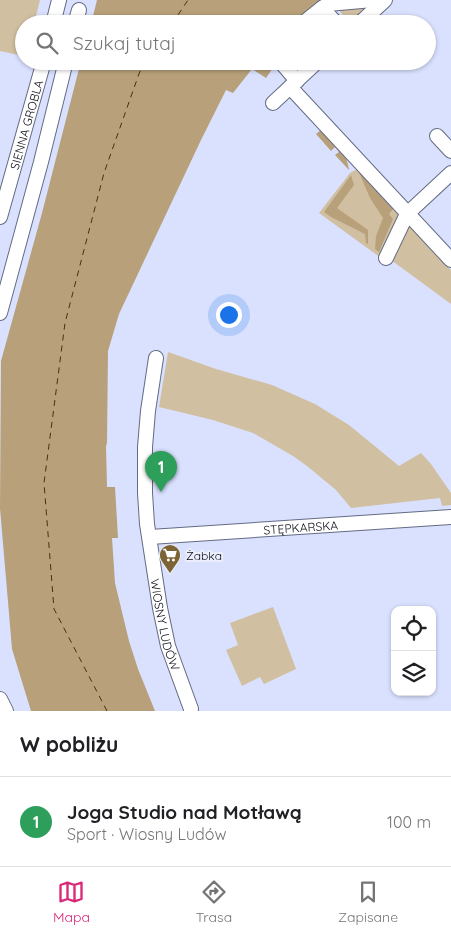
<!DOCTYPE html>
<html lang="pl">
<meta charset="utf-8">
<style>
body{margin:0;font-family:Quicksand,sans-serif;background:#f6f6f6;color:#202124}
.controls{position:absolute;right:15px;bottom:15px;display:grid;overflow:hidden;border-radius:10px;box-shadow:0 1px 4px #0004}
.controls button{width:45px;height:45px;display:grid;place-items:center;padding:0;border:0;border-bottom:1px solid #e0e0e0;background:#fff;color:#202124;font:25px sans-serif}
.you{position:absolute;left:228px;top:314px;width:18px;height:18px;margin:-12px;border:4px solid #fff;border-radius:50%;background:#1a73e8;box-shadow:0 0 0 8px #1a73e833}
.badge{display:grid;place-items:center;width:32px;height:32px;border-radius:50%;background:#db2777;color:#fff;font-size:16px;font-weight:700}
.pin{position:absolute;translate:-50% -41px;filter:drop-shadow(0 1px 2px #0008)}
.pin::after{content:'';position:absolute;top:26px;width:18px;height:15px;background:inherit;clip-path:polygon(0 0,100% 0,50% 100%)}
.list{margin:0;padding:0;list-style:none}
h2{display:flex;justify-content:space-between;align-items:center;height:65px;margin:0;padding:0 20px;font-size:21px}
h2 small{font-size:16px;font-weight:400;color:#757577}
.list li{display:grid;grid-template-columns:32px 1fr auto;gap:15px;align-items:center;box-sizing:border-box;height:90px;padding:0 20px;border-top:1px solid #e0e0e0}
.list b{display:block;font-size:19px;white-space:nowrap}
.list p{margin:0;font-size:16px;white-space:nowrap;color:#757577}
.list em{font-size:16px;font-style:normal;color:#757577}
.icon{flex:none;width:28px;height:28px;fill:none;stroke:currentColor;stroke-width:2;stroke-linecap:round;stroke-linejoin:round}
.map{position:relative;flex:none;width:451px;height:711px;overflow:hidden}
.search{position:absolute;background:#fff;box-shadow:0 1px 4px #0004;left:15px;right:15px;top:15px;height:55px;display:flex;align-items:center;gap:12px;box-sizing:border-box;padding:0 18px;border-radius:28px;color:#757577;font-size:19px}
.sheet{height:155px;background:#fff}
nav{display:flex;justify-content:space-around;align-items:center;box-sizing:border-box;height:70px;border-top:1px solid #e0e0e0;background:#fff;font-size:14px;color:#757577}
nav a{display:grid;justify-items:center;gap:2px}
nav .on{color:#db2777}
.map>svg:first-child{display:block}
.green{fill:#d1bfa1}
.water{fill:#b7a07a}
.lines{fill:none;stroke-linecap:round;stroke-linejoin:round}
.ferry{stroke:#4b3300;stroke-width:1;stroke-dasharray:6 5;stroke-linecap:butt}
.minor-casing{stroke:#646b84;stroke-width:16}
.minor{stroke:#fff;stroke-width:14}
.labels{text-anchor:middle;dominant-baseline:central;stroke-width:4;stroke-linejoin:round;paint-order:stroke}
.street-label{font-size:12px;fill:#0a0c15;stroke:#eceffb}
.poi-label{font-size:12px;fill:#0a0c15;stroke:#eceffb;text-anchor:start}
</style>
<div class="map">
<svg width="451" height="711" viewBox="0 0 451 711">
<rect width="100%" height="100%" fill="#d9e1fe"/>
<g class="green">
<polygon points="0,0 40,0 34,24 24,24 24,56 0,51"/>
<polygon points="369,6 350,23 337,8"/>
<polygon points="357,169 451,270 451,304 391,260 388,263 319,213 350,173"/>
<polygon points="168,352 216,369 272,385 315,404 349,425 399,466 421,453 431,464 451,493 451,505 442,506 440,498 351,508 336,490 307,466 293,456 253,433 213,420 159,407"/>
<polygon points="273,607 296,669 264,684 260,677 242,686 226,650 238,645 230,623"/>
</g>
<g class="water">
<polygon points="97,0 321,0 291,24 91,24"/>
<polygon points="81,61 266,61 273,68 266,78 252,69 233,93 226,90 201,140 119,314 108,351 107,443 106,446 107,487 115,487 118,538 112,538 115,583 129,641 138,669 155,711 31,711 12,649 0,508 1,361 42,213"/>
<polygon points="321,130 346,157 349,169 349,170 335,155 339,152 335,147 331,151 316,134"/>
<polygon points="358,170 393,209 389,214 393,219 379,252 375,249 376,236 383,218 370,198"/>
<polygon points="351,175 354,185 337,208 368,230 368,244 366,243 365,234 331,217 324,212"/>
</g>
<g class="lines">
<g class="ferry">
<polyline points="172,24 188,0"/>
<polyline points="107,711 54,609 44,483 65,323 104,173 140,71 146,61"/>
</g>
<g class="minor-casing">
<g id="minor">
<polyline points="328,4 373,0"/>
<polyline points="322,8 337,24"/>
<polyline points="53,24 59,0"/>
<polyline points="75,24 79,10"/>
<polyline points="302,24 322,8 334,0"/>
<polyline points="359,24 385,0"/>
<polyline points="280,61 297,81"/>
<polyline points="290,87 451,260"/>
<polyline points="273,103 318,61"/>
<polyline points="437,136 451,151"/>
<path id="s1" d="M0,217L44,61"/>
<polyline points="386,258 407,214 451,173"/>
<polyline points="0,313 41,162 66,61"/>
<path id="s2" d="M156,358L148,411L145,447V493L147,524L160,608L168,646L191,709"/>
<path id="s3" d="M150,537L451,517"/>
<polyline points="0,699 6,711"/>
</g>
</g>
<use href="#minor" class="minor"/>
</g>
<defs>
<g id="supermarket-pin" transform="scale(1.125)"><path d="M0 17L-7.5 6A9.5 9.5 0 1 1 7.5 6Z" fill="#7d6435" stroke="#eceffb"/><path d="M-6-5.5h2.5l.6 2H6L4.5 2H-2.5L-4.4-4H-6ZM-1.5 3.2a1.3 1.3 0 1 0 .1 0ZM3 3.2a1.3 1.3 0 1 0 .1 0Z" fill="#fff"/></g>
</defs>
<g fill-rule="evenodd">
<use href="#supermarket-pin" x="170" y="555"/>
</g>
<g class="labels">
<g class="street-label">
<text stroke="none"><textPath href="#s1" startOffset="96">SIENNA GROBLA</textPath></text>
<text stroke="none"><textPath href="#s3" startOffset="151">STĘPKARSKA</textPath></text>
<text stroke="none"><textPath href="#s2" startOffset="269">WIOSNY LUDÓW</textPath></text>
</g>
<g class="poi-label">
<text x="186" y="555">Żabka</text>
</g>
</g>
</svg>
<div class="controls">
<button><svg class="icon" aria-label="locate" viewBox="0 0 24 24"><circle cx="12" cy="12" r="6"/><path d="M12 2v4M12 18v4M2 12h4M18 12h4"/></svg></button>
<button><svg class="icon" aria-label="layers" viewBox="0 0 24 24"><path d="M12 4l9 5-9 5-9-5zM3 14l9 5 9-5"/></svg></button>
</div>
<div class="you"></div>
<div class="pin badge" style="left:161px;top:492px;background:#2e9e5b">1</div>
<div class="search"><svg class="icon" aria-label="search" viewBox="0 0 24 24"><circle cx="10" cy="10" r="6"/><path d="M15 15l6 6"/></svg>Szukaj tutaj</div>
</div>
<section class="sheet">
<h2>W pobliżu<small></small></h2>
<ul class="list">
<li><span class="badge" style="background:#2e9e5b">1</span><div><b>Joga Studio nad Motławą</b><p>Sport · Wiosny Ludów</p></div><em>100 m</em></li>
</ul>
</section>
<nav>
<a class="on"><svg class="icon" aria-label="map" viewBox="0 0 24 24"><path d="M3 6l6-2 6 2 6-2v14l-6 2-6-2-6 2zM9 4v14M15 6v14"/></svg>Mapa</a>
<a><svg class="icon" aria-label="directions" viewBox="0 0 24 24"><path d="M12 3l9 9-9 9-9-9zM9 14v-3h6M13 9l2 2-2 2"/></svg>Trasa</a>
<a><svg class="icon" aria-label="saved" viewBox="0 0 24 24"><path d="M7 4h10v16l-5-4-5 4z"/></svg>Zapisane</a>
</nav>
